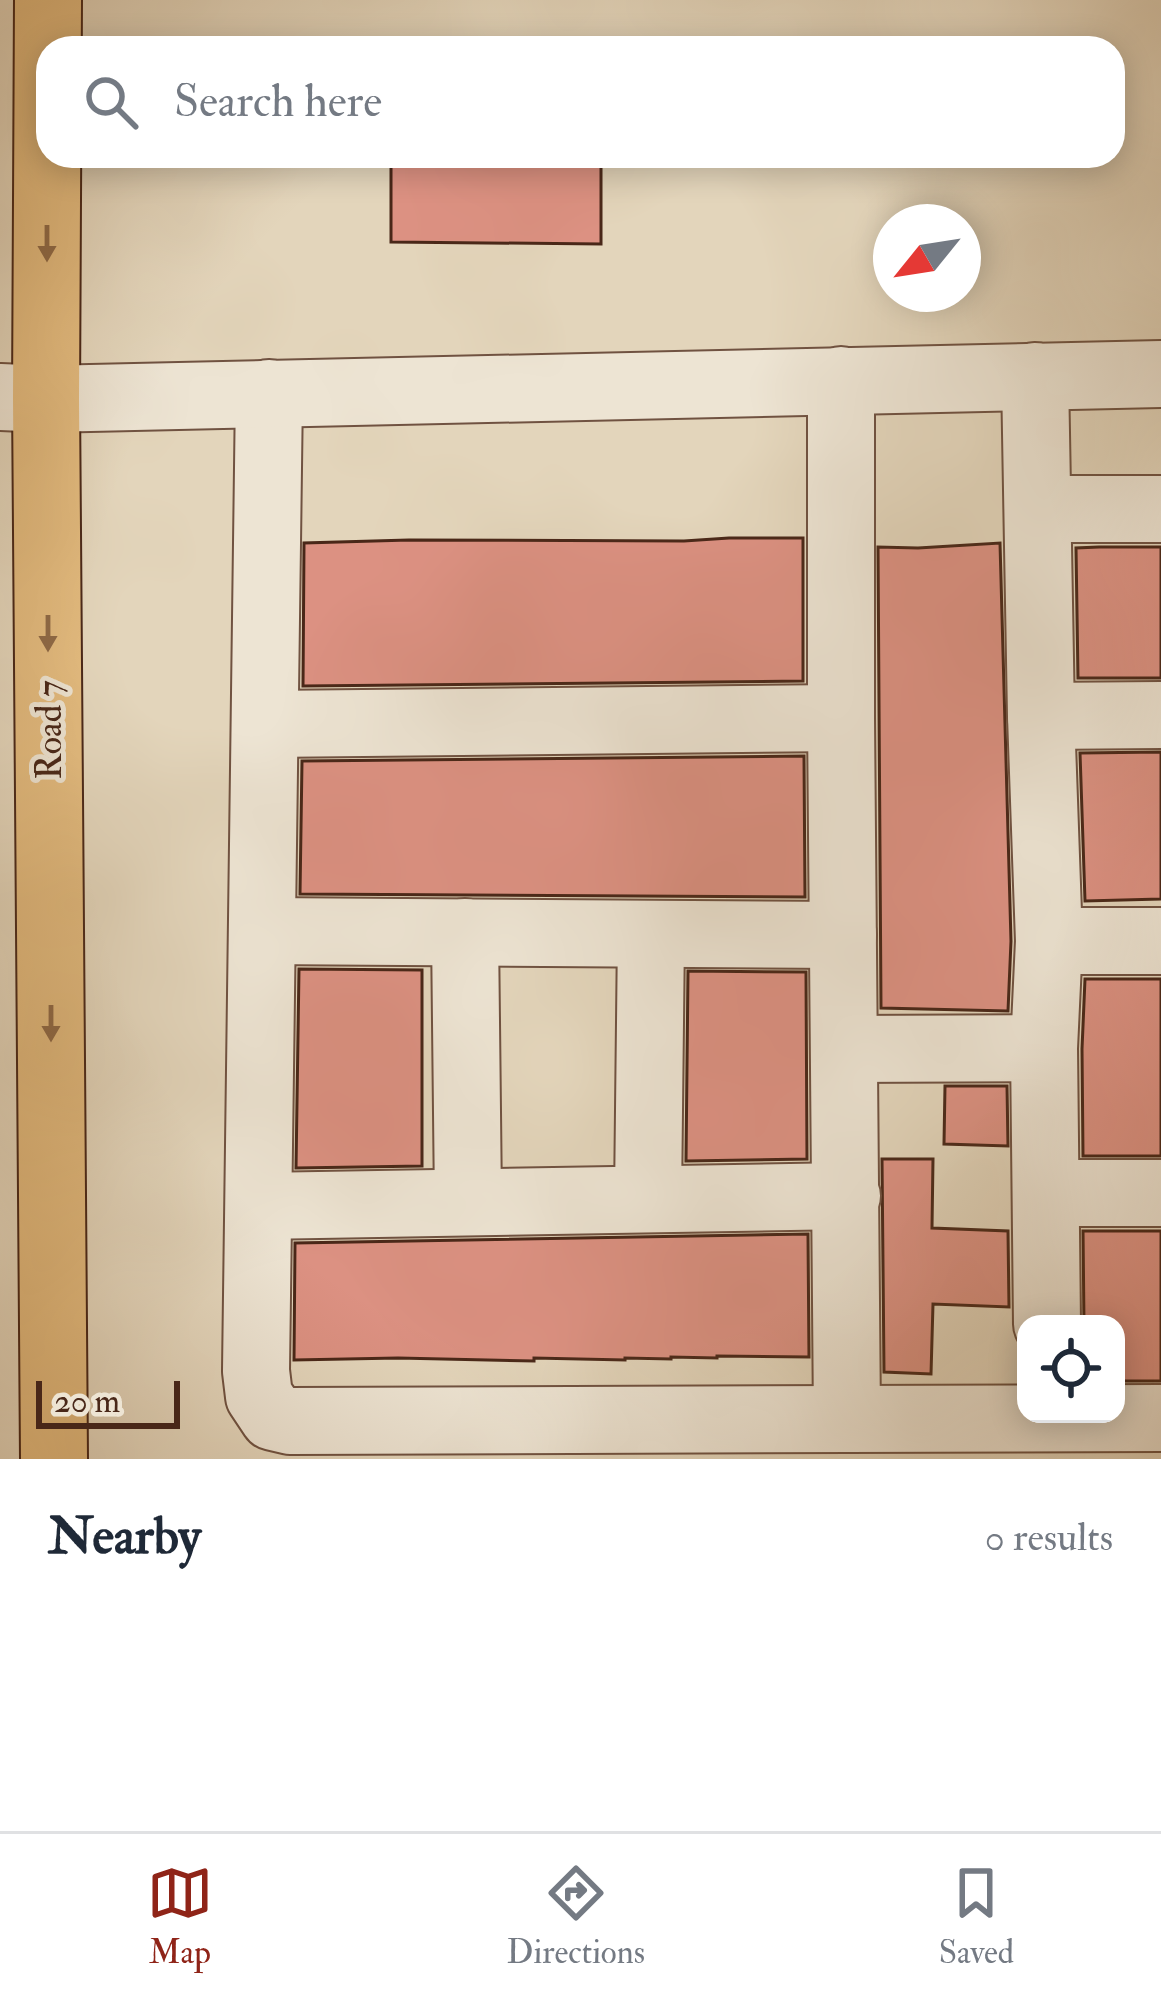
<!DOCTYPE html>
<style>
body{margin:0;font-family:"IM FELL Double Pica",serif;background:#f6f6f7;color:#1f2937}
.controls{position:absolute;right:36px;bottom:36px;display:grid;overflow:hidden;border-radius:24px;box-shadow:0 6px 30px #0003}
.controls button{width:108px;height:108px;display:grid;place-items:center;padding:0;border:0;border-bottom:3px solid #e0e1e3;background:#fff;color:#1f2937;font:60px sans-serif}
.compass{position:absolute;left:873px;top:204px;width:108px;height:108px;border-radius:50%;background:#fff;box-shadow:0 6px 30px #0003;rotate:240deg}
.scale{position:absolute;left:36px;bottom:30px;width:144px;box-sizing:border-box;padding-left:12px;border:6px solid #492718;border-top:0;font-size:33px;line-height:42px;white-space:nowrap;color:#492718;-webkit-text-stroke:9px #ede4d3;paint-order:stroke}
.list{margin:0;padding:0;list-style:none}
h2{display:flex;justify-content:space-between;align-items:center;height:156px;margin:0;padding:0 48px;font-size:51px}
h2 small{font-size:39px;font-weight:400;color:#747a83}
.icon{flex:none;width:66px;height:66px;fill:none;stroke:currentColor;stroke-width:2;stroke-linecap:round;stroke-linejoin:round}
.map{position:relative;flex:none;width:1161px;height:1459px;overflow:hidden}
.search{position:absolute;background:#fff;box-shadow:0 6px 30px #0003;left:36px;right:36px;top:36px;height:132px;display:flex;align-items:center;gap:30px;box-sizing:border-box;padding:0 42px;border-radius:36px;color:#747a83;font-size:45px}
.sheet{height:372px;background:#fff}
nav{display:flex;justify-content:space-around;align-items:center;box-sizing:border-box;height:168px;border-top:3px solid #e0e1e3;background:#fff;font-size:33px;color:#747a83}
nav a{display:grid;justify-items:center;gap:6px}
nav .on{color:#8f2418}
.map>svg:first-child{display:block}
.building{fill:#dc9182;stroke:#492718;stroke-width:3}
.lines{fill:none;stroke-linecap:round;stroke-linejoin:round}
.minor-casing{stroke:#705241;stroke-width:70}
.major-casing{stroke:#492718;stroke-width:70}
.minor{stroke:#ede4d3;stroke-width:66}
.major{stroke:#e2ba7e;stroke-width:66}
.oneway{fill:#8e6946}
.labels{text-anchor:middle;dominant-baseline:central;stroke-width:10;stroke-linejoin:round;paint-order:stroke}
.street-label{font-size:36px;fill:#492718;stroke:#ede4d3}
</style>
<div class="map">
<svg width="1161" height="1459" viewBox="0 0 1161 1459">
<rect width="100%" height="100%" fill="#e3d5bb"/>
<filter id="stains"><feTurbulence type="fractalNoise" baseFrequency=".00167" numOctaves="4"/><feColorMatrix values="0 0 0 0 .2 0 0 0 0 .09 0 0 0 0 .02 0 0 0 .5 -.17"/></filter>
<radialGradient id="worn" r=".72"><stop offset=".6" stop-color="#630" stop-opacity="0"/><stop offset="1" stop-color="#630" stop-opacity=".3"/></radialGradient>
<g class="building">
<polygon points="391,156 601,156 601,244 391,242"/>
<polygon points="729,538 803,538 803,681 303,686 304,543 409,540 684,541"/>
<polygon points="1000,543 1011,941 1008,1011 881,1008 878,547 918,548"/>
<polygon points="1099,547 1161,547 1161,678 1078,678 1076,548"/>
<polygon points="1161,752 1161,899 1085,901 1080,753"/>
<polygon points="804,756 805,897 300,894 302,761"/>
<polygon points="299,969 422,970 422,1166 296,1168"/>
<polygon points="688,971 806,972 807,1159 686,1161"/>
<polygon points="1085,979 1161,979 1161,1156 1083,1156 1082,1049"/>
<polygon points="945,1086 1007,1086 1008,1146 944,1144"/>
<polygon points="882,1159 933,1159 932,1228 1008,1231 1009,1307 933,1304 931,1374 884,1372"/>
<polygon points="1083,1231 1161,1231 1161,1381 1116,1381 1116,1324 1084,1324"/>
<polygon points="808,1234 809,1357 717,1356 717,1358 671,1357 671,1359 625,1358 625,1360 534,1358 534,1361 398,1358 294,1360 295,1243"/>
</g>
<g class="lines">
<g class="minor-casing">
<g id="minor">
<polyline points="1035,376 1041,716 1049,941 1044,1048 1047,1324"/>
<polyline points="841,380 841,718 847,1419"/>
<polyline points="269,393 256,1371 259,1396 273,1417 290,1421 1161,1418"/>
<polyline points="0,397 46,399 1161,374"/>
<polyline points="1040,509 1161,509"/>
<polyline points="1041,716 1161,715"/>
<polyline points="266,724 841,718"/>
<polyline points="262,931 843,935"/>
<polyline points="465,932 468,1202"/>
<polyline points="1049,941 1161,941"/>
<polyline points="844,1049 1044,1048"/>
<polyline points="1046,1193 1161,1193"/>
<polyline points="648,1199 651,934"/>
<polyline points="260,1206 847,1196"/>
</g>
</g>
<g class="major-casing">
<polyline id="major" points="48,0 46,399 54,1459"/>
</g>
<use href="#minor" class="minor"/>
<use href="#major" class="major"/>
</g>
<defs><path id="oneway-solid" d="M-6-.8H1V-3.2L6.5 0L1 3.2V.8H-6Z" transform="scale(3)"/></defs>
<g class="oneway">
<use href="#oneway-solid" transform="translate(47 243) rotate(90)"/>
<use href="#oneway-solid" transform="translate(48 633) rotate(90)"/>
<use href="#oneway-solid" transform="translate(51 1023) rotate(90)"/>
</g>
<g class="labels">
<g class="street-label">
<text transform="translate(49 730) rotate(-90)">Road 7</text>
</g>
</g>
<rect width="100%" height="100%" filter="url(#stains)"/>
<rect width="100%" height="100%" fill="url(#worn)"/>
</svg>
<div class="controls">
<button><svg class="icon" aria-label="locate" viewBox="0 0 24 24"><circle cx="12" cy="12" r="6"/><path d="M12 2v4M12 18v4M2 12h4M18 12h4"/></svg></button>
</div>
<svg class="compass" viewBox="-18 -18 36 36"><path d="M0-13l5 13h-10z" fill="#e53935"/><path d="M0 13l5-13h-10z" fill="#747a83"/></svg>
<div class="scale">20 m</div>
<div class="search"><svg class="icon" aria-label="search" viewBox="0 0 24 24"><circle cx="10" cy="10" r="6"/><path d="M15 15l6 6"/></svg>Search here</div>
</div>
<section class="sheet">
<h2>Nearby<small>0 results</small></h2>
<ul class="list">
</ul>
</section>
<nav>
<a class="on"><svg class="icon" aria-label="map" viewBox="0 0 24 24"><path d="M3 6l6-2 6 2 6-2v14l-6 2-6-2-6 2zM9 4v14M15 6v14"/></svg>Map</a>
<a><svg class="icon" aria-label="directions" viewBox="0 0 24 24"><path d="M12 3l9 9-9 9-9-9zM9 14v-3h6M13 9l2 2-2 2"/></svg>Directions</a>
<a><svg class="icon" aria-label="saved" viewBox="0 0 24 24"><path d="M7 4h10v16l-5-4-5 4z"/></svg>Saved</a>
</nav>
